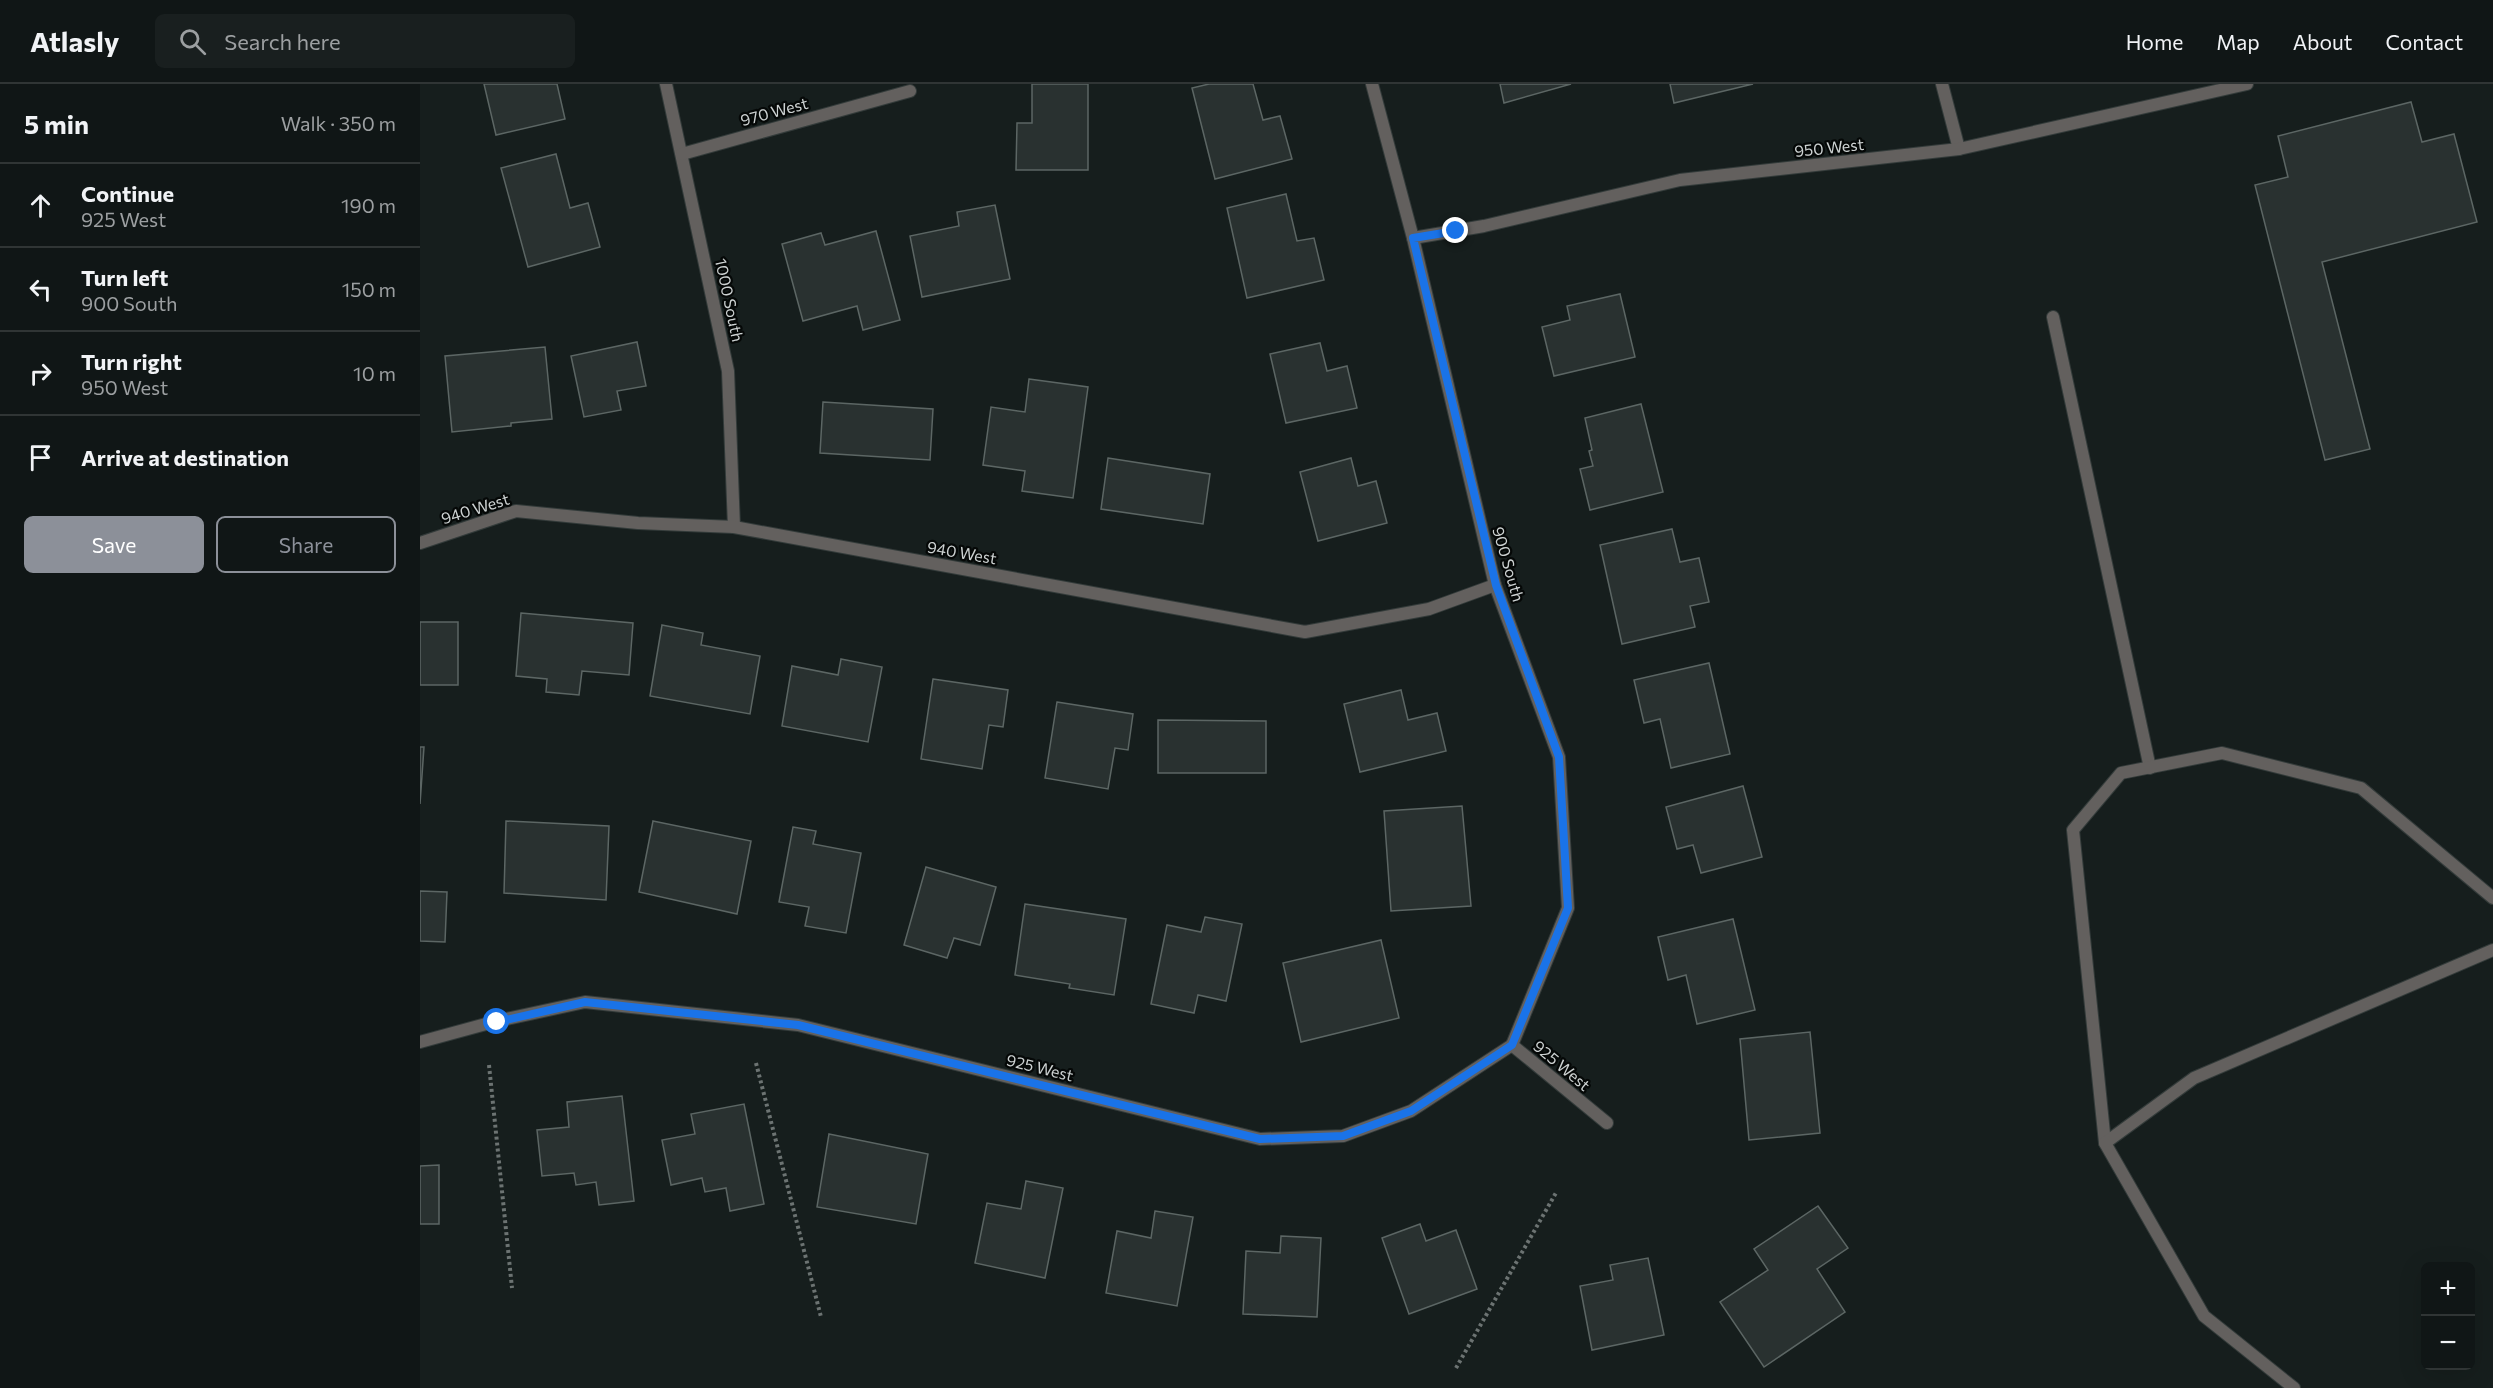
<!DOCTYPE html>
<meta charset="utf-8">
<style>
body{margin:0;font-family:Commissioner,sans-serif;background:#191f1f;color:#f1f3f6}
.controls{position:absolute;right:18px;bottom:18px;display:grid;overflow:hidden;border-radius:9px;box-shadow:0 6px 24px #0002}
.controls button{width:54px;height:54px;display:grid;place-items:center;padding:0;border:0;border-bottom:2px solid #303535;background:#101616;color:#f1f3f6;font:30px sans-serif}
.stop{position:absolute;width:18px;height:18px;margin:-14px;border:4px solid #1a73e8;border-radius:50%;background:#fff}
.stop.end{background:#1a73e8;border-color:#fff;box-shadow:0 2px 6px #0008}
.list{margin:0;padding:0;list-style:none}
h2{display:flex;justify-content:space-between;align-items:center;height:78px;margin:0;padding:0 24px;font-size:26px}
h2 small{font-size:20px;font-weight:400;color:#9c9fa1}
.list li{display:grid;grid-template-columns:39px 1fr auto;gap:18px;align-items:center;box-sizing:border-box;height:84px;padding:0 24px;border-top:2px solid #303535}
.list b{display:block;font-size:22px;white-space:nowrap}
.list p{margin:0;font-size:20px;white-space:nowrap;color:#9c9fa1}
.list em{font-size:20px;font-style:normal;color:#9c9fa1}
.actions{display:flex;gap:12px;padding:18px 24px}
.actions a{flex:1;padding:14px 0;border:2px solid #8c9099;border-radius:9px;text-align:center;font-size:21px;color:#8c9099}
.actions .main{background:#8c9099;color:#fff}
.icon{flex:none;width:33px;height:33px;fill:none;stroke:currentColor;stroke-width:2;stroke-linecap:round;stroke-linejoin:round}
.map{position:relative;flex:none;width:2073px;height:1304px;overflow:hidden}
header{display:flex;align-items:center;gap:36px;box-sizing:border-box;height:84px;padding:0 30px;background:#101616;border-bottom:2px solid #303535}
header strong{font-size:28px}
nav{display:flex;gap:33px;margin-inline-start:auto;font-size:21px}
.search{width:420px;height:54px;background:#191f1f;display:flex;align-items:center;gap:15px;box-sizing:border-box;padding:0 21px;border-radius:9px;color:#9c9fa1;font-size:22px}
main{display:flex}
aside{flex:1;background:#101616}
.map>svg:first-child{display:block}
.building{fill:#293130;stroke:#5c6664;stroke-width:1.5}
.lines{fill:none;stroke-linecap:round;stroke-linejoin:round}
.lane-casing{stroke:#333b3a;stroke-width:14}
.street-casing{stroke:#333b3a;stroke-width:14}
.path{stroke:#6c7372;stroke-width:4;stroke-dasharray:3 3;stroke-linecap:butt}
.lane{stroke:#63605e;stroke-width:12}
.street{stroke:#63605e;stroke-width:12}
.route{stroke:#1a73e8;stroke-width:8}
.labels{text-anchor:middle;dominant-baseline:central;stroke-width:4.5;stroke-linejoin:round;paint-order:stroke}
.street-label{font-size:16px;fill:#cdd2d2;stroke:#050807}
</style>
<header>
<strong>Atlasly</strong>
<div class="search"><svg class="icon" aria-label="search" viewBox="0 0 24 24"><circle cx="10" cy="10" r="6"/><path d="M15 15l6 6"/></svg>Search here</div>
<nav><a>Home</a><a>Map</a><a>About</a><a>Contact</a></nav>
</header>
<main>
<aside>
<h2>5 min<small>Walk · 350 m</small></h2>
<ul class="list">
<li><svg class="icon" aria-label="ahead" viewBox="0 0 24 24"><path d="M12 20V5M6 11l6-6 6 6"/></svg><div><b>Continue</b><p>925 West</p></div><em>190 m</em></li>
<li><svg class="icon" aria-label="left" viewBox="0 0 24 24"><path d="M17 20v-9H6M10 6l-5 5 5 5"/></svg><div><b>Turn left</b><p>900 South</p></div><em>150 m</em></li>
<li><svg class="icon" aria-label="right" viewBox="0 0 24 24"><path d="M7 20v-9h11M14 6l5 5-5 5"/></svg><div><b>Turn right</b><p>950 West</p></div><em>10 m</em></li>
<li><svg class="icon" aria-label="arrive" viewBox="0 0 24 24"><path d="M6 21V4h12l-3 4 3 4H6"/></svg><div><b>Arrive at destination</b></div></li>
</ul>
<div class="actions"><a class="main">Save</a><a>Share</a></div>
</aside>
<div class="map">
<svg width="2073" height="1304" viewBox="0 0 2073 1304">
<rect width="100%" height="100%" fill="#161e1d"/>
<g class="building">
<polygon points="64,0 137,0 145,35 76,51"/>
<polygon points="612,0 668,0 668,86 596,86 597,39 612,39"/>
<polygon points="789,0 833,0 843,36 860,32 872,75 795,95 772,4"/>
<polygon points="1080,0 1151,0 1084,19"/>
<polygon points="1250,0 1333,0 1254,19"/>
<polygon points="1991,18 2002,58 2034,50 2057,138 1902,178 1950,365 1905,376 1835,101 1868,93 1858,52"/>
<polygon points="136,70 150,124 168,119 180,163 108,183 81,84"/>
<polygon points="866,110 877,157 894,154 904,196 827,214 807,124"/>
<polygon points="575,121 590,195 502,213 490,152 539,142 537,128"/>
<polygon points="456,147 480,236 443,246 437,222 383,237 362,160 401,149 405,161"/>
<polygon points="1200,210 1215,273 1134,292 1122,243 1150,236 1147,222"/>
<polygon points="217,258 226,302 197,307 201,326 164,333 151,272"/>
<polygon points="900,259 907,287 927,282 937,324 866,339 850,270"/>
<polygon points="125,263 132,335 91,339 91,342 32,348 25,272"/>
<polygon points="609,295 668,303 653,414 602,407 605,387 563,381 571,323 605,328"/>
<polygon points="403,318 513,325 510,376 400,369"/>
<polygon points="1221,320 1243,408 1170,426 1160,385 1173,382 1169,367 1172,366 1165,334"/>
<polygon points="688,374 790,390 783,440 681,425"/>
<polygon points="931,374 938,402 956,397 967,439 898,457 880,388"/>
<polygon points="1252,445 1260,478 1279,474 1289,518 1270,522 1275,543 1202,560 1180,461"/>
<polygon points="101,529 213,539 209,591 162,587 159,611 126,608 127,595 96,592"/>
<rect x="0" y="538" width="38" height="63"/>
<polygon points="242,541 283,549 281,561 340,572 330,630 230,612"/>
<polygon points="421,575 462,583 448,658 362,642 372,582 418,591"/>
<polygon points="1289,579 1310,670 1251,684 1240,635 1224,639 1214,596"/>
<polygon points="513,595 588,606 583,643 569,641 562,685 501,675"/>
<polygon points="981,606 988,636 1017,629 1026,667 940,688 924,620"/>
<polygon points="637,618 713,630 708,666 695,664 688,705 625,694"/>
<polygon points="738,636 846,637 846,689 738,689"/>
<polygon points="0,663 4,663 0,720"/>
<polygon points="1323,702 1342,773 1281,789 1273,761 1257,765 1246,723"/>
<polygon points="1042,722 1051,822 971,827 964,727"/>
<polygon points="86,737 189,742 186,816 84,809"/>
<polygon points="233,737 331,757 317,830 219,808"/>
<polygon points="373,743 396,747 393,760 441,769 426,849 385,842 389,823 359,818"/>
<polygon points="506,783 576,803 560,861 534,854 527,874 484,861"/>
<polygon points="0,807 27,808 25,858 0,857"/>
<polygon points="605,820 706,835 694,911 649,904 650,900 595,891"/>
<polygon points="785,833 822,840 806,917 778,911 774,929 731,920 747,841 781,848"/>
<polygon points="1313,835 1335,926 1277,940 1266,891 1248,896 1238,853"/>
<polygon points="961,856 979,934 881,958 863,879"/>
<polygon points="1390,948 1400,1049 1329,1056 1320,955"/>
<polygon points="202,1012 214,1117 179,1121 176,1098 156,1101 154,1089 122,1092 117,1046 149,1043 147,1018"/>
<polygon points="324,1020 344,1120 310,1127 306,1104 285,1108 282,1094 251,1101 242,1056 275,1050 271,1030"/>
<polygon points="409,1050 508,1070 496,1140 397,1123"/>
<polygon points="19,1081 19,1140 0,1140 0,1082"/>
<polygon points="606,1097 643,1104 625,1194 555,1179 567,1119 601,1125"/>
<polygon points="1398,1122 1428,1164 1397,1185 1425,1228 1344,1283 1300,1218 1348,1186 1334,1165"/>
<polygon points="735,1127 773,1133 757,1222 686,1209 697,1147 731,1154"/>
<polygon points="1000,1140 1006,1157 1036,1146 1057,1205 989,1230 962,1154"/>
<polygon points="861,1152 901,1154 897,1233 823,1230 826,1167 860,1169"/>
<polygon points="1228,1174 1244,1251 1172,1266 1160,1202 1193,1196 1190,1181"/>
</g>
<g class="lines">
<g class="lane-casing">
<g id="lane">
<polyline points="1633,233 1730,684"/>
<polyline points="1685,1059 1653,746 1701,689 1802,669 1941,704 2073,814"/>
<polyline points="1874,1304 1784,1232 1685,1059 1774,994 2073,866"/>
</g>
</g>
<g class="street-casing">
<g id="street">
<polyline points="246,0 308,287 314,443"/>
<polyline points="952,0 993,154 1075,501 1139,673 1148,824 1092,961"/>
<polyline points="1522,0 1539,65"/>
<polyline points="262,70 490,7"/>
<polyline points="993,154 1064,142 1260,96 1539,65 1827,0"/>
<polyline points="0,459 96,427 218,439 314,443 885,548 1009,525 1075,501"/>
<polyline points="0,958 77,937 165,918 378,941 840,1055 923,1052 991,1027 1092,961"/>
<polyline points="1092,961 1187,1039"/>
</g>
</g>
<g class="path">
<polyline points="336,979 401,1233"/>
<polyline points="69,981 92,1204"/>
<polyline points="1036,1284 1137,1107"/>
</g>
<use href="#lane" class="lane"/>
<use href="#street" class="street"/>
</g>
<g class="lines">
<polyline class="route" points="77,938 165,918 378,941 840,1055 923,1052 991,1027 1092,961 1148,824 1139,673 1076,501 993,154 1036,147"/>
</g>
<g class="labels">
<g class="street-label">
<text transform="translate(354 27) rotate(-15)">970 West</text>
<text transform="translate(1409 63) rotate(-6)">950 West</text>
<text transform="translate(310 216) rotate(78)">1000 South</text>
<text transform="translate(55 424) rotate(-17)">940 West</text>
<text transform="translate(542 468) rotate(10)">940 West</text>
<text transform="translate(1089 480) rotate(74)">900 South</text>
<text transform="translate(1142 981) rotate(40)">925 West</text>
<text transform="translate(620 983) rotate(14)">925 West</text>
</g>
</g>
</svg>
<div class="controls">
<button>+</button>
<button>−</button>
</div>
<div class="stop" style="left:77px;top:938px"></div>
<div class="stop end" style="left:1036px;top:147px"></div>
</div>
</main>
